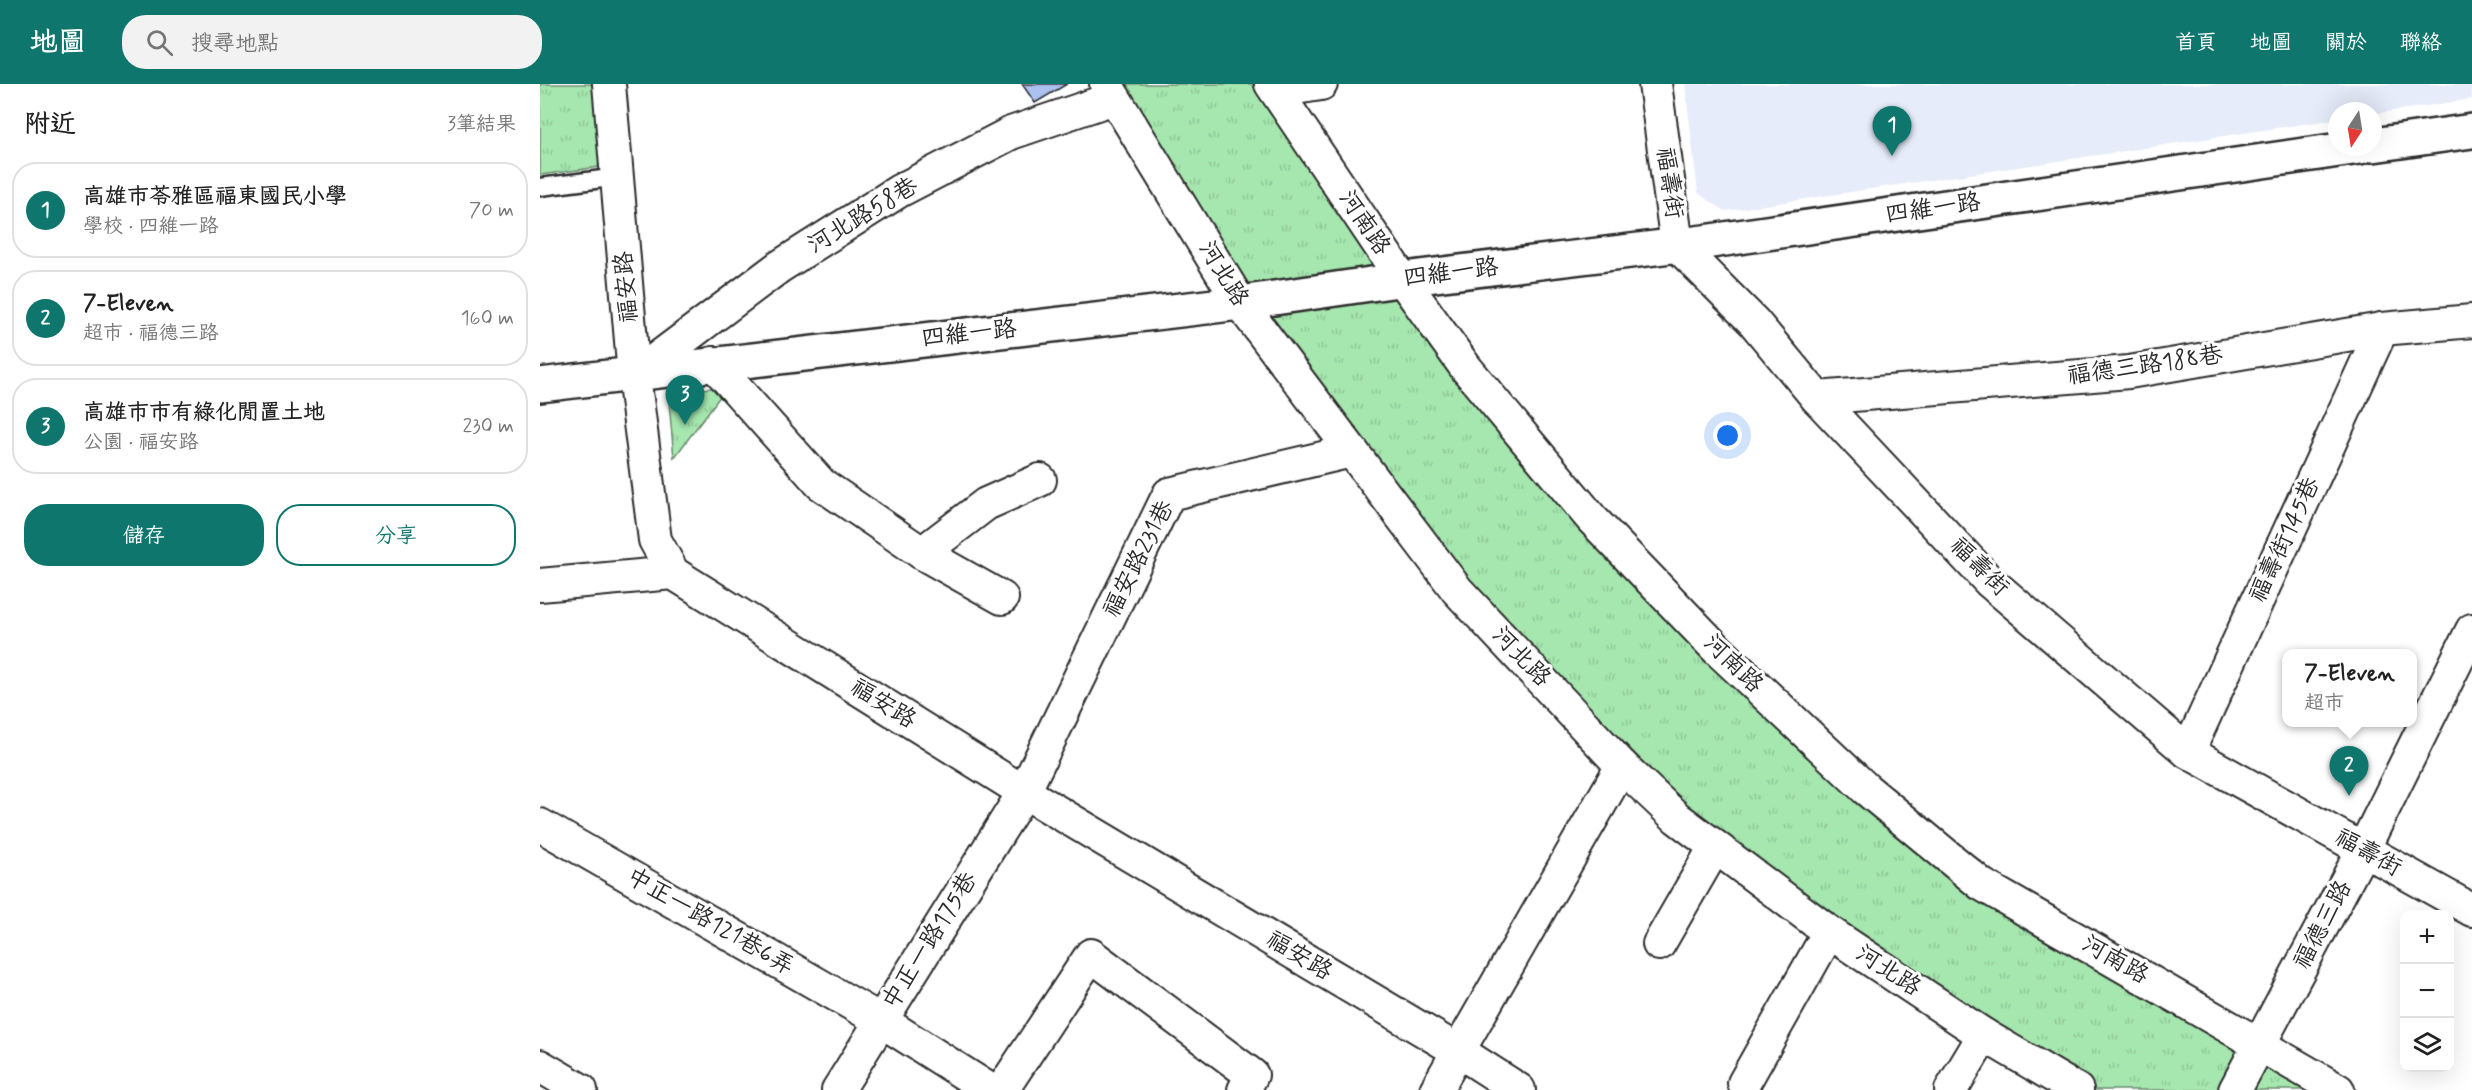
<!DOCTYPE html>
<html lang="zh-TW">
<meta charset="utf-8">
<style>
body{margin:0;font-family:Mynerve,"LXGW WenKai TC",sans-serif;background:#f2f2f2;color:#222}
.controls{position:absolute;right:18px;bottom:18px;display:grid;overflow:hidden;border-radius:12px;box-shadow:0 6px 24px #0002}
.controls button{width:54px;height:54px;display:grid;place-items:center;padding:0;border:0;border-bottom:2px solid #e0e0e0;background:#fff;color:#222;font:30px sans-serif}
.compass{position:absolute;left:1788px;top:18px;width:54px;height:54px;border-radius:50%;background:#fff;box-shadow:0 6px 24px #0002;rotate:192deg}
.you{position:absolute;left:1188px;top:352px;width:21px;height:21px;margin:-15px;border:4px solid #fff;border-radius:50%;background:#1a73e8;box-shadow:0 0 0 9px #1a73e833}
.badge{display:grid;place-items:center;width:39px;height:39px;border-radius:50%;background:#0f766e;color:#fff;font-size:20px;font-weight:700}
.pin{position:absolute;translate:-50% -50px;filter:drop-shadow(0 2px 3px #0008)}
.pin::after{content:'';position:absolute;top:32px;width:21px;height:18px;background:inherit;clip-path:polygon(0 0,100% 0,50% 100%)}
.popup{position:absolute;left:1742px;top:565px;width:135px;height:78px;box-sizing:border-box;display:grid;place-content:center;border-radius:12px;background:#fff;filter:drop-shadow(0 2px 4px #0005);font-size:20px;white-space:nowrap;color:#767676}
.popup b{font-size:22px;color:#222}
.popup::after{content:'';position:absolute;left:50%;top:100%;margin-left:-12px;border:12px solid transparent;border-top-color:#fff}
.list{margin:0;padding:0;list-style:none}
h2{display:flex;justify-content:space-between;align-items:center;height:78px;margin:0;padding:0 24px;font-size:26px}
h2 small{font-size:20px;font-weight:400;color:#767676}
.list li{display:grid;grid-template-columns:39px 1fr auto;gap:18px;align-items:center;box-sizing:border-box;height:96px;margin:0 12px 12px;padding:0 12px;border:2px solid #e0e0e0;border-radius:24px}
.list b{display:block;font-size:22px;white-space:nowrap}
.list p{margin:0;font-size:20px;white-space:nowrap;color:#767676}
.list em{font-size:20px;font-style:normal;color:#767676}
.actions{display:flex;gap:12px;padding:18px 24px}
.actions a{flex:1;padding:14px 0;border:2px solid #0f766e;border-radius:24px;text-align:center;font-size:21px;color:#0f766e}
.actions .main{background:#0f766e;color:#fff}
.icon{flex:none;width:33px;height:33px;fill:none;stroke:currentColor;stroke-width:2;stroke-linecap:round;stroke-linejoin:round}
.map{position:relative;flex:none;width:1932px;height:1006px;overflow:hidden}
header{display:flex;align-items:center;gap:36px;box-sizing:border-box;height:84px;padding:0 30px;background:#0f766e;color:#fff}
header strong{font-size:28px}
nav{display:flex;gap:33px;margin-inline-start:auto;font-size:21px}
.search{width:420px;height:54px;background:#f2f2f2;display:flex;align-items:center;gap:15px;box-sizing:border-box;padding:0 21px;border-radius:24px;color:#767676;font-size:22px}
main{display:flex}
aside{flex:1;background:#fff}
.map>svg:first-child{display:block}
.built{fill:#e6ecfa}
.park{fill:url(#park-tufts);stroke:#68896d;stroke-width:1.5}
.building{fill:#acc1ef;stroke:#2b2b2b;stroke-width:1.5}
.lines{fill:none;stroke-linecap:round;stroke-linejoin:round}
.lane-casing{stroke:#2b2b2b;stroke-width:21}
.street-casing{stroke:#2b2b2b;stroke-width:36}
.secondary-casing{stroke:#2b2b2b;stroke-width:38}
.lane{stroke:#fff;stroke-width:16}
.street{stroke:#fff;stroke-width:32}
.secondary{stroke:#fff;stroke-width:33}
.labels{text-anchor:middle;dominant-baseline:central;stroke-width:6;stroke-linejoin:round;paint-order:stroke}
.street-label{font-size:24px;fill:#2b2b2b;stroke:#fff}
</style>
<header>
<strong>地圖</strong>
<div class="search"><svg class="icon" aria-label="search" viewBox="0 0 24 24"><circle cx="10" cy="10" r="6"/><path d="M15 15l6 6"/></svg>搜尋地點</div>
<nav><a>首頁</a><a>地圖</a><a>關於</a><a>聯絡</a></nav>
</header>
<main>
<aside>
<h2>附近<small>3筆結果</small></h2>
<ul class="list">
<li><span class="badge">1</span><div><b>高雄市苓雅區福東國民小學</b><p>學校 · 四維一路</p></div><em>70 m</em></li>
<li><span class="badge">2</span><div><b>7-Eleven</b><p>超市 · 福德三路</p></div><em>160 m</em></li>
<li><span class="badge">3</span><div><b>高雄市市有綠化閒置土地</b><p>公園 · 福安路</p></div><em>230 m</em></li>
</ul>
<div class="actions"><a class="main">儲存</a><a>分享</a></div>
</aside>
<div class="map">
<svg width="1932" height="1006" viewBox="0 0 1932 1006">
<defs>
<pattern id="park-tufts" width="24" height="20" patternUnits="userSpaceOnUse" patternTransform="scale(1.5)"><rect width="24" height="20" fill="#a6e7af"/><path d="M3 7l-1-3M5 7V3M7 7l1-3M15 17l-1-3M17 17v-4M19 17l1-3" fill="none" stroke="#8fc697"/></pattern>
</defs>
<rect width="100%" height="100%" fill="#fff"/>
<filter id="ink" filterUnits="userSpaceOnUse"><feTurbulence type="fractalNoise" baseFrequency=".0167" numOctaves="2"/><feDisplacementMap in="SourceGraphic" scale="12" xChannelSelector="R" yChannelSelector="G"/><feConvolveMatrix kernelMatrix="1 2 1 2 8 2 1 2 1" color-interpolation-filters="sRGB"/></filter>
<g filter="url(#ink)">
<polygon class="built" points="1145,0 1932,0 1932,15 1833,30 1833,27 1797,27 1797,35 1185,127 1158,109"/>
<g class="park">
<polygon points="0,0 56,0 67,82 0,91"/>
<polygon points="582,0 712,0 858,210 1320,714 1771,1006 1531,1006 1287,834 1146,722 927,498 723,229"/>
<polygon points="187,303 134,374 128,307"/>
</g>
<polygon class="building" points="482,0 527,0 495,19"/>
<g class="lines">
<g class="lane-casing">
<polyline id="lane" points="0,103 78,93"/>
</g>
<g class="street-casing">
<g id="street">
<polyline points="69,0 94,292 115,456 133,489 484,708 920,968 979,1006"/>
<polyline points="566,0 700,219 917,506 1082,682 1137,734 1289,848 1444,951 1537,1006"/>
<polyline points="731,0 862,195 926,284 1052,435 1178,566 1326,705 1441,800 1798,1006"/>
<polyline points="1115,0 1137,161 1214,238 1277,314 1449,497 1648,668 1932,826"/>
<polyline points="736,7 781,0"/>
<polyline points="173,279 281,400 382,469 462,514"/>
<polyline points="94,292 239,183 359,107 471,49 574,14"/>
<polyline points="1277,314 1589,288 1842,245 1932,237"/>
<polyline points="382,469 446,420 500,396"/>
<polyline points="0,501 133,489"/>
<polyline points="1648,668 1842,245"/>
<polyline points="0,741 340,936 450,1006"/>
<polyline points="1119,860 1175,763"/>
<polyline points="0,982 41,1006"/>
<polyline points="1204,999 1289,848"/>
<polyline points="298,1006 484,708 629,410 812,367"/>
<polyline points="462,1006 551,871 712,991 704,1006"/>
<polyline points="896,1006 1082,682"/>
<polyline points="1411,1006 1444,951"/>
<polyline points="1695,1006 1823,766 1932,546"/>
</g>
</g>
<g class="secondary-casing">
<g id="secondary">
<polyline points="1833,61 1932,47"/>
<polyline points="0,301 700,219 879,193 1164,158 1820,63"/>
</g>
</g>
<use href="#lane" class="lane"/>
<use href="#street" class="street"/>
<use href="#secondary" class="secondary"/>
</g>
</g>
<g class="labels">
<g class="street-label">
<text transform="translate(1129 99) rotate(82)">福壽街</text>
<text transform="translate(1393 125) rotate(-8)">四維一路</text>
<text transform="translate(323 132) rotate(-31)">河北路58巷</text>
<text transform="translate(824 139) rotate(56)">河南路</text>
<text transform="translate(911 189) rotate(-7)">四維一路</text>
<text transform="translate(683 190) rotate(58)">河北路</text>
<text transform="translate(87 203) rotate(-95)">福安路</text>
<text transform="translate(429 250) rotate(-6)">四維一路</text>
<text transform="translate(1605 282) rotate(-8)">福德三路188巷</text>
<text transform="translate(1745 456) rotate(-65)">福壽街145巷</text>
<text transform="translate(599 475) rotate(-63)">福安路231巷</text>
<text transform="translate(1439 483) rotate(45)">福壽街</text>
<text transform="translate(981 573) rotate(46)">河北路</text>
<text transform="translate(1193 580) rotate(44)">河南路</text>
<text transform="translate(343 620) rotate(32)">福安路</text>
<text transform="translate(1828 769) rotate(29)">福壽街</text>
<text transform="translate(170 838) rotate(30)">中正一路121巷6弄</text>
<text transform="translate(1783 841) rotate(-62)">福德三路</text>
<text transform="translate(390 857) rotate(-58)">中正一路175巷</text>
<text transform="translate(759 872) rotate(31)">福安路</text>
<text transform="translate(1575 876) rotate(30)">河南路</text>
<text transform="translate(1348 887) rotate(33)">河北路</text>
</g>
</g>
</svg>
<div class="controls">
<button>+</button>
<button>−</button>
<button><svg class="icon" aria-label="layers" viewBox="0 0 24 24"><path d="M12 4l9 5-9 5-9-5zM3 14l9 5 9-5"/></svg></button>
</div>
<svg class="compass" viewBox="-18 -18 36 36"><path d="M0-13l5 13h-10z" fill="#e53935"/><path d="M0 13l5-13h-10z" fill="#767676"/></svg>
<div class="you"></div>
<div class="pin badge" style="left:1352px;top:72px">1</div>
<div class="pin badge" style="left:1809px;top:712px">2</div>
<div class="popup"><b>7-Eleven</b>超市</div>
<div class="pin badge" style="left:145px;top:341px">3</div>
</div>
</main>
